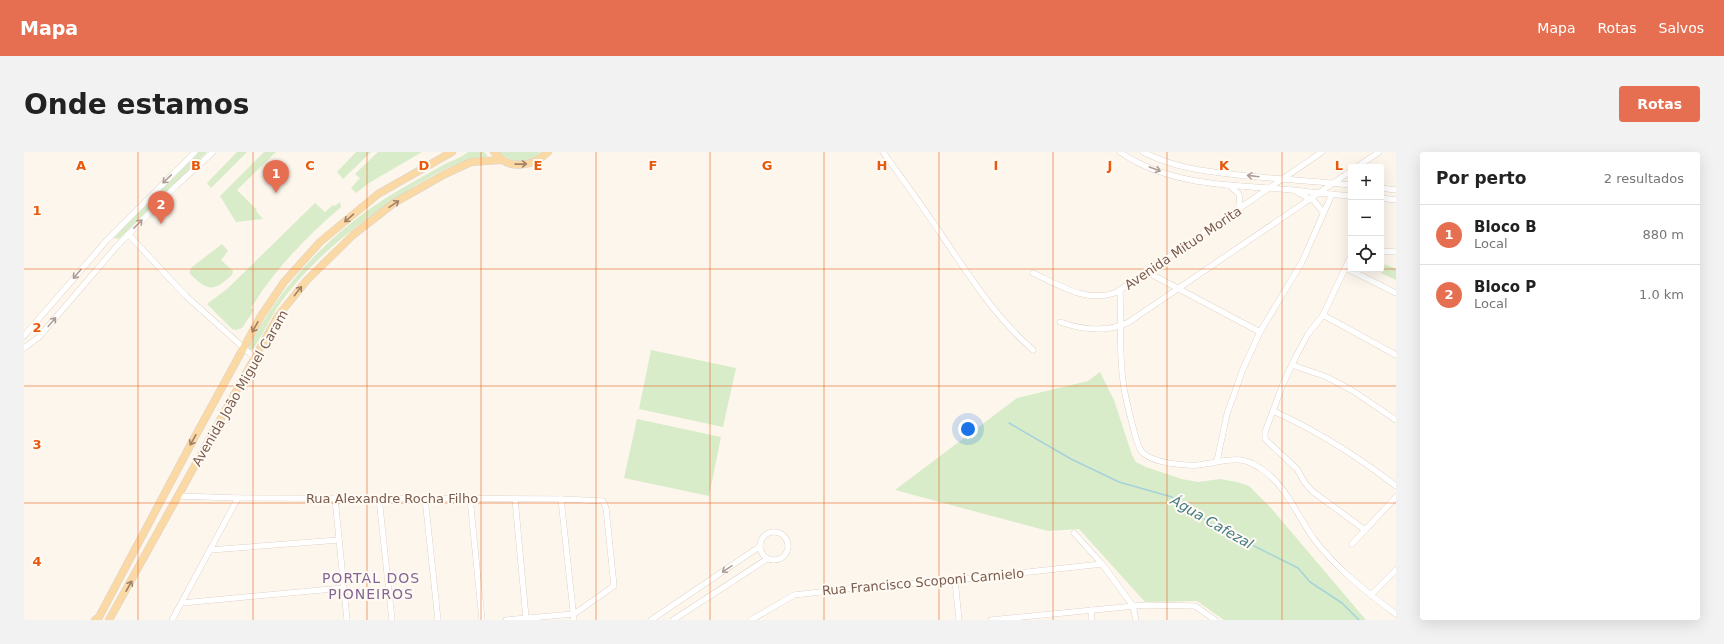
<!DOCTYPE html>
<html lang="pt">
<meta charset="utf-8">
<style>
body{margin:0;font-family:"DejaVu Sans",sans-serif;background:#f2f2f2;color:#222}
.controls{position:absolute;right:12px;top:12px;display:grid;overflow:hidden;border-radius:4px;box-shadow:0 4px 16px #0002}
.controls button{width:36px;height:36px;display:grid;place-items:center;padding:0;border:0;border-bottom:1px solid #e0e0e0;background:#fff;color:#222;font:20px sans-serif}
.you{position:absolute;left:944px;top:277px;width:14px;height:14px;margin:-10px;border:3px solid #fff;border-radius:50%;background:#1a73e8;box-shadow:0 0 0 6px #1a73e833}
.badge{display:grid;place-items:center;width:26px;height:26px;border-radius:50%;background:#e76f51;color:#fff;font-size:13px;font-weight:700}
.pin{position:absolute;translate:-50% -33px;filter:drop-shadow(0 1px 2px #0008)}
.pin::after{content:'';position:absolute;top:21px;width:14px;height:12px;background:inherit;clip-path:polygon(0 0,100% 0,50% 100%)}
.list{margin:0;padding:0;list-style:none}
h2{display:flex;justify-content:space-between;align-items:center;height:52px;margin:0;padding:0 16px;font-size:17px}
h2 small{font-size:13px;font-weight:400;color:#767676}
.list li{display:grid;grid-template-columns:26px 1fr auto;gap:12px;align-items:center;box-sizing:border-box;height:60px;padding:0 16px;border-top:1px solid #e0e0e0}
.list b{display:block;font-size:15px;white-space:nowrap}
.list p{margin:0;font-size:13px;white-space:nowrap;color:#767676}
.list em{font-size:13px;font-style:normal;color:#767676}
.icon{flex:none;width:22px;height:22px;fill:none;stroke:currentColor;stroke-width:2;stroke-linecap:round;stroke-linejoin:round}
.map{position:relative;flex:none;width:1372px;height:468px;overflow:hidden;border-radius:4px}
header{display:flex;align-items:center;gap:24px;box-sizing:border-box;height:56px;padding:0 20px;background:#e76f51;color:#fff}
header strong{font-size:19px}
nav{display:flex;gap:22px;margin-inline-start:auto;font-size:14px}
.intro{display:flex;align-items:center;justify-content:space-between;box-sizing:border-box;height:96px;padding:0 24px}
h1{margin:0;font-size:28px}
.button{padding:10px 18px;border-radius:4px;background:#e76f51;color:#fff;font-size:14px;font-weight:700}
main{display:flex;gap:24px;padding:0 24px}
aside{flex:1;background:#fff;border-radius:4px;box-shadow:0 4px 16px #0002}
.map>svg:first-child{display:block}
.green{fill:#d8ecc9}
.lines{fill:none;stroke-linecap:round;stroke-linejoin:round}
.stream{stroke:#a5d3da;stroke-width:1.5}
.minor-casing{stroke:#d1beb0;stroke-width:6}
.major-casing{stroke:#dad1cd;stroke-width:8}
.minor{stroke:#fff;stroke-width:5.5}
.major{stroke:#fbd9a5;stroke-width:7}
.oneway{stroke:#a18267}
.oneway2{stroke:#af9d94}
.grid{fill:none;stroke:#e8590c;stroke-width:1;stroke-opacity:0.55}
.labels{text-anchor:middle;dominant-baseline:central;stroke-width:4;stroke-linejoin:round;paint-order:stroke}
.street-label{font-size:13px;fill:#7a5c4d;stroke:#fffaf3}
.water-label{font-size:14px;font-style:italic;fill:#437c86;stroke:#fffaf3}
.neighbourhood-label{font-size:14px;letter-spacing:1px;fill:#846695;stroke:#fffaf3}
.grid-label{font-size:13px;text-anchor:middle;font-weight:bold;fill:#e8590c;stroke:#fffaf3;stroke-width:4;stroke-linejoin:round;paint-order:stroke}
</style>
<header>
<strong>Mapa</strong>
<nav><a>Mapa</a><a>Rotas</a><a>Salvos</a></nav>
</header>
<div class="intro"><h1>Onde estamos</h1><a class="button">Rotas</a></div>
<main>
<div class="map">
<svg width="1372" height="468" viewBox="0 0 1372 468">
<rect width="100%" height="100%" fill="#fdf6ec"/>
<g class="green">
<polygon points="173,0 183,0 95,87 90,86 116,57"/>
<polygon points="213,0 223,0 187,36 183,31"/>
<polygon points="240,0 252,0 213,38 233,58 232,59 239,67 212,70 196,44"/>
<polygon points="332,0 347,0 319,27 313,20"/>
<polygon points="354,0 398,0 345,31 332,41 327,36 336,26 331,22"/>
<path d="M444,0H460L464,4C455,7 446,7 438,10C416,18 395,31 376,44C329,75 285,109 253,156C244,170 238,185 228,198L225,197V194C259,130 308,79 370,41C387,31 405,21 423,11C430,8 438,5 444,0Z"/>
<path d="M474,0H517C504,14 488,11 474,0Z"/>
<path d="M316,50L317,55C283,84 250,118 227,156L230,158L218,176L212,178L208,177L183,152L203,137L291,51L301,60L309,53L311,54Z"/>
<path d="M198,92L204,99L197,108L209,119L208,123C188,141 184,139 165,121L168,115Z"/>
<polygon points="1361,112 1372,117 1372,128 1357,121"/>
<polygon points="627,198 712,216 699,275 615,257"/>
<polygon points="1076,220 1090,248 1108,303 1112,310 1122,315 1158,327 1174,330 1196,327 1213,330 1225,334 1247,356 1342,468 1200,468 1173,449 1121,450 1055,377 1024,379 871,338 993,246 1064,229"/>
<polygon points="613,267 697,285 685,344 600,326"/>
</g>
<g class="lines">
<polyline class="stream" points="985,271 1047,307 1095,330 1148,345 1192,375 1274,416 1286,430 1318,451 1335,468"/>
<g class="minor-casing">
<g id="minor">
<path d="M859,0C879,28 900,56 919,85C946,125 972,166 1009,198"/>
<path d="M1096,0C1139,30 1195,33 1245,36C1272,38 1300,42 1327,44"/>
<path d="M1119,0C1151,16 1179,19 1214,23C1252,27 1289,29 1327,33"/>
<polyline points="1333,15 1355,0"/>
<polyline points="1206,34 1215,42 1216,53 1213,58"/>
<polyline points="1357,36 1372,38"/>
<polyline points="1273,40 1290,49 1299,60"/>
<polyline points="1357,46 1372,48"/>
<polyline points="104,82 162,144 231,206"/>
<polyline points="1357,99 1372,100"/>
<polyline points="1327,104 1299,163 1284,182 1272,204 1259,232 1241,280 1241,287 1273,317 1281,331 1288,339 1341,378"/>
<polyline points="1322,116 1372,141"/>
<polyline points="1123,120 1236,180"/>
<path d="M1009,121C1035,133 1063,152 1093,140L1298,0"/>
<path d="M1096,138C1097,168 1095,199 1099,229C1101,246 1106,263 1110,279C1112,286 1114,296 1119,301C1130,311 1160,314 1174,313C1203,310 1216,299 1243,321C1264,338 1274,365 1290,387C1312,416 1342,440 1372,462"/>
<polyline points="1299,163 1372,203"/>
<path d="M1036,170C1059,178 1083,181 1105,170L1327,19"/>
<polyline points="0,184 83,88 171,0"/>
<polyline points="0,196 15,185 93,94 152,34 189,0"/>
<polyline points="1268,213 1303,225 1329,239 1372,268"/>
<path d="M1249,259C1294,279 1333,304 1372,334"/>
<polyline points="1193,309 1203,262 1219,217 1236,180 1278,110 1308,42"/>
<polyline points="154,344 214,346 537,347 579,349 582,356 590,434 550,462 482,468"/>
<polyline points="311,346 323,468"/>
<polyline points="355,346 368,468"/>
<polyline points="401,346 414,468"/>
<polyline points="446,346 458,468"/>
<polyline points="491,347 502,466"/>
<polyline points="537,347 550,468"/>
<circle cx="750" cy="394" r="14"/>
<polyline points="1050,381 1078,412 1109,454 1112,468"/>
<polyline points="1328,392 1372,345"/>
<polyline points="186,398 315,388"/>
<polyline points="931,428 935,468"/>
<polyline points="1347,443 1372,418"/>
<polyline points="158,451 319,436"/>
<polyline points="1067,458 1068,468"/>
<polyline points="148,468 214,346"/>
<polyline points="627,468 735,395"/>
<polyline points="649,468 743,407"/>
<polyline points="727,468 770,443 840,435 931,428 1078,412"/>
<polyline points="967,468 1121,453 1171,454 1191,468"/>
</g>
</g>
<g class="major-casing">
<g id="major">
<path d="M470,0C484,19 509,15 524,0"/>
<polyline points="71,468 75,465 167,292 237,164 260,130 296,90 354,42 428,0"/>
<polyline points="85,468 254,164 283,128 329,83 370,51 421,22 447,10 478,8"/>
</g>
</g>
<use href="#minor" class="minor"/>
<use href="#major" class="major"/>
</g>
<defs><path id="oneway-shaft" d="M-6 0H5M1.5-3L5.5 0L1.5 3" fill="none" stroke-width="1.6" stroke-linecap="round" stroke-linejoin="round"/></defs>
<g class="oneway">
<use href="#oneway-shaft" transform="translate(497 12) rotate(-1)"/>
<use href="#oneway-shaft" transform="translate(370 52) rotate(-34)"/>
<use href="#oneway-shaft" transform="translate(325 66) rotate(139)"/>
<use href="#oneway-shaft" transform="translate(274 139) rotate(-52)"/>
<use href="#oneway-shaft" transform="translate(231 175) rotate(119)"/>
<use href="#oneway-shaft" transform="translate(169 288) rotate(119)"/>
<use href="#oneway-shaft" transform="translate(105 434) rotate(-61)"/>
</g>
<g class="oneway2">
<use href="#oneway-shaft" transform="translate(1131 17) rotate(20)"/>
<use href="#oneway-shaft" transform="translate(1229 24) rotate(-173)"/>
<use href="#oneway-shaft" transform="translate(143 27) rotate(136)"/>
<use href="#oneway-shaft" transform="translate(114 72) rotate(-45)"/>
<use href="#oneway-shaft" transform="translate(53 122) rotate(131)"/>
<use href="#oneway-shaft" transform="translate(28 170) rotate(-50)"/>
<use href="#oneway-shaft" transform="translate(703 417) rotate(146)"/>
</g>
<path class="grid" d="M114,0V468M229,0V468M343,0V468M457,0V468M572,0V468M686,0V468M800,0V468M915,0V468M1029,0V468M1143,0V468M1258,0V468M0,117H1327M1327,117H1357M1357,117H1372M0,234H1372M0,351H1372"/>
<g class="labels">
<g class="street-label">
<text transform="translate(1159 96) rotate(-34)">Avenida Mituo Morita</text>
<text transform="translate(216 236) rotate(-60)">Avenida João Miguel Caram</text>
<text x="368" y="346">Rua Alexandre Rocha Filho</text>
<text transform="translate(899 430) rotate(-5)">Rua Francisco Scoponi Carnielo</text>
</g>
<g class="water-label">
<text transform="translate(1188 370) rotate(30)">Água Cafezal</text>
</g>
<g class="neighbourhood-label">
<text x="347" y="426">PORTAL DOS<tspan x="347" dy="16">PIONEIROS</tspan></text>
</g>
</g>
<g class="grid-label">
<text x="57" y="18">A</text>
<text x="172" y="18">B</text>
<text x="286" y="18">C</text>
<text x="400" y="18">D</text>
<text x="514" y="18">E</text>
<text x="629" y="18">F</text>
<text x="743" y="18">G</text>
<text x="858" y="18">H</text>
<text x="972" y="18">I</text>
<text x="1086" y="18">J</text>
<text x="1200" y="18">K</text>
<text x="1315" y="18">L</text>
<text x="13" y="63">1</text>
<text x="13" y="180">2</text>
<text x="13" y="297">3</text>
<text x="13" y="414">4</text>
</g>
</svg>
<div class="controls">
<button>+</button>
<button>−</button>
<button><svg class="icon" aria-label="locate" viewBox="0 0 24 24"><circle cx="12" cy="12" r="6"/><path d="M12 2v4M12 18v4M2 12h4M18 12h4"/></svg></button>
</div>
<div class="you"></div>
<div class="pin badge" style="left:252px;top:41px">1</div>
<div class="pin badge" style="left:137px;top:72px">2</div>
</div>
<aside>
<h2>Por perto<small>2 resultados</small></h2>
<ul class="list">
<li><span class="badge">1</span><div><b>Bloco B</b><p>Local</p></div><em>880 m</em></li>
<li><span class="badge">2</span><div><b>Bloco P</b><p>Local</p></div><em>1.0 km</em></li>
</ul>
</aside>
</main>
